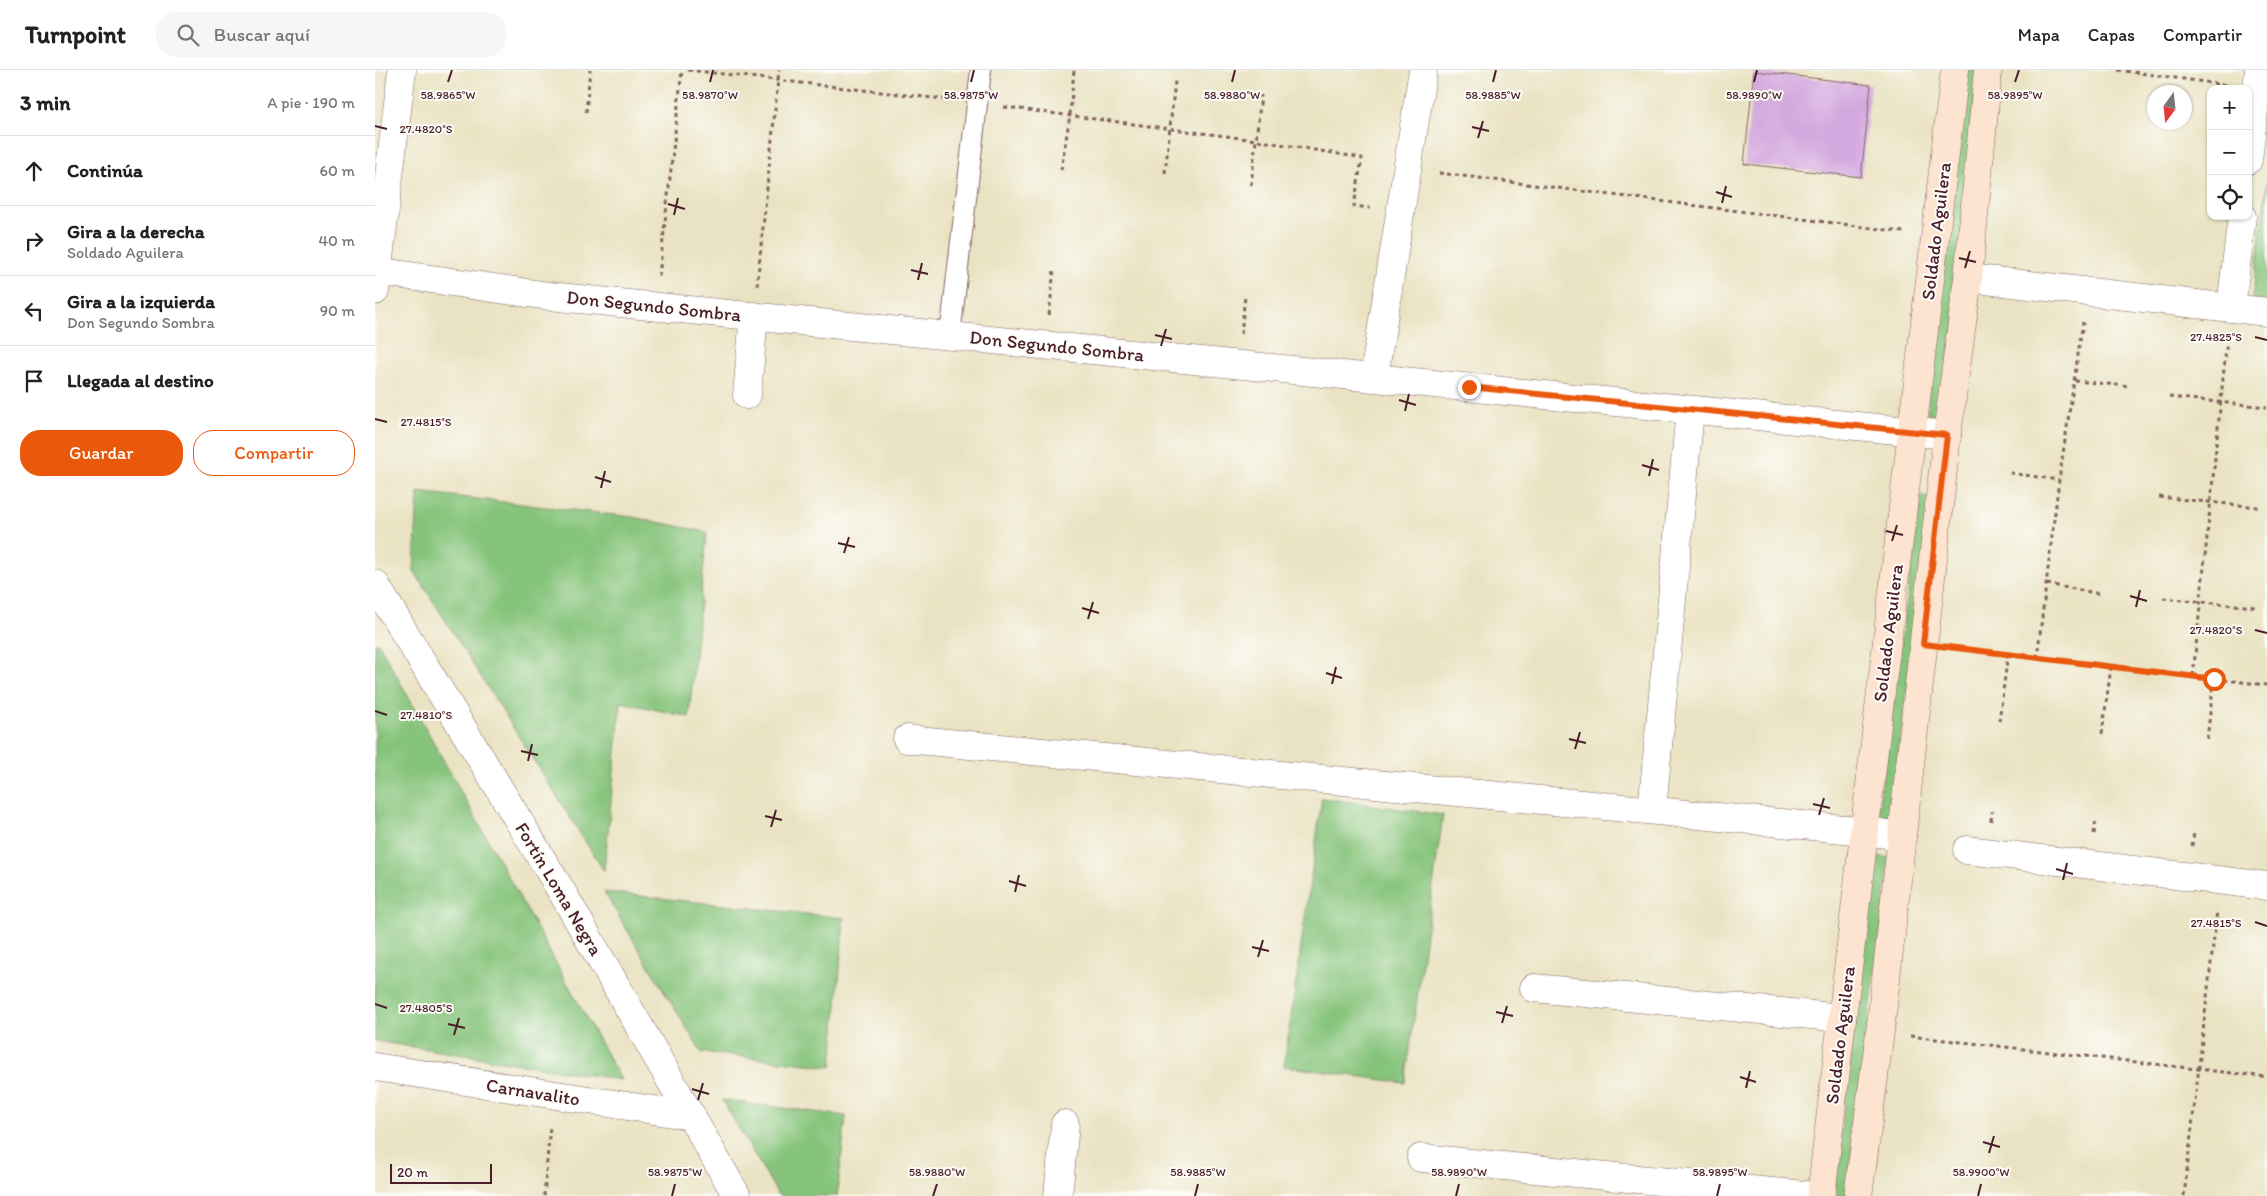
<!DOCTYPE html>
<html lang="es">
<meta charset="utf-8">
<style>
body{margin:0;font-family:Itim,sans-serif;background:#f6f6f6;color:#222}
.controls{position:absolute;right:15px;top:15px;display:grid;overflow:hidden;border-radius:10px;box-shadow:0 1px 4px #0004}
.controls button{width:45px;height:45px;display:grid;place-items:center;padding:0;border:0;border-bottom:1px solid #e0e0e0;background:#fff;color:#222;font:25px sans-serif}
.compass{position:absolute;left:1772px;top:15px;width:45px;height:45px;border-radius:50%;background:#fff;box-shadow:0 1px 4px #0004;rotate:195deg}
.scale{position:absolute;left:15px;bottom:12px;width:102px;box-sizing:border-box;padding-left:5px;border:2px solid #4a1f2b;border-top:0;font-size:14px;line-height:18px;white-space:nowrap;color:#4a1f2b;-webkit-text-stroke:4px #fdfcf7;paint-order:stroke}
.stop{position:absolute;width:15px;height:15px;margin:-11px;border:4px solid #ea580c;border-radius:50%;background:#fff}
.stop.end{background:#ea580c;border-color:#fff;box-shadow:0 1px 5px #0008}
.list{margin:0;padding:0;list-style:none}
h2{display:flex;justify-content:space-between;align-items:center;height:65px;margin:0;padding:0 20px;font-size:21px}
h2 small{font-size:16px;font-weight:400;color:#767676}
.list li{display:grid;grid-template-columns:32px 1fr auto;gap:15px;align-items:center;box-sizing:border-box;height:70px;padding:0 20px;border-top:1px solid #e0e0e0}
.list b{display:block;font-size:19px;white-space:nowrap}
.list p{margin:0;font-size:16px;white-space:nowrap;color:#767676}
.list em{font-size:16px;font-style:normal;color:#767676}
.actions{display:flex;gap:10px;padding:15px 20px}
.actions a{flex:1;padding:11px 0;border:1px solid #ea580c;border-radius:20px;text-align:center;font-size:18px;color:#ea580c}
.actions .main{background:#ea580c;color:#fff}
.icon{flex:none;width:28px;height:28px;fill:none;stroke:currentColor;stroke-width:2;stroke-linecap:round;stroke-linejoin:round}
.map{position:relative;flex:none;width:1892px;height:1126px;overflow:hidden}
header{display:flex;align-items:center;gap:30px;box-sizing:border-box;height:70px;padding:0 25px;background:#fff;border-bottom:1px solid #e0e0e0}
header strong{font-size:24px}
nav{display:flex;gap:28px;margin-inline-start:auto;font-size:18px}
.search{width:350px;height:45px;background:#f6f6f6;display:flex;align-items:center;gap:12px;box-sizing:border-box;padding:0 18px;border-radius:20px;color:#767676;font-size:19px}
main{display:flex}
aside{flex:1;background:#fff}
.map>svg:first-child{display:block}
.green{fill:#86c47b;stroke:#687253}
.building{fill:#d4a9df}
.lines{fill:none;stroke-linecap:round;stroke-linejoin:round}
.lane-casing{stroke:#826460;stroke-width:22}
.street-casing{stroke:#826460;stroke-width:29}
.secondary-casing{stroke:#826460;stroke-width:29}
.path{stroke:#826460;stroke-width:3;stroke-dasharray:4 4;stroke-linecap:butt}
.lane{stroke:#fff;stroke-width:20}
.street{stroke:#fff;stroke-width:28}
.secondary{stroke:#fde4d1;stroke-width:28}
.route{stroke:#ea580c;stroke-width:6}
.ticks{fill:none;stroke:#4a1f2b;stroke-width:2}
.labels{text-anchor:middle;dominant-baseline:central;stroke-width:4;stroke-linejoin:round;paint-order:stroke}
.street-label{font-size:19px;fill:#4a1f2b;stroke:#fdfcf7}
.ticks-label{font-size:12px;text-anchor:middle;fill:#4a1f2b;stroke:#fdfcf7;stroke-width:4;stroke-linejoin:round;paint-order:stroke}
</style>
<header>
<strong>Turnpoint</strong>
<div class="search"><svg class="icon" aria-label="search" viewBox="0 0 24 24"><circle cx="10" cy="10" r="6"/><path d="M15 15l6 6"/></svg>Buscar aquí</div>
<nav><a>Mapa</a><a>Capas</a><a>Compartir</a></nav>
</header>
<main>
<aside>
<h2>3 min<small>A pie · 190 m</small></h2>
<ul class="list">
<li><svg class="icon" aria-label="ahead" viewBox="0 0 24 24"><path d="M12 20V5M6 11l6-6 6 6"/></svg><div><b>Continúa</b></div><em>60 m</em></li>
<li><svg class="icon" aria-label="right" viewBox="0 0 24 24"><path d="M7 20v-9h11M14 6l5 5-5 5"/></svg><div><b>Gira a la derecha</b><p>Soldado Aguilera</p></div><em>40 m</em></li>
<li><svg class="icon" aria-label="left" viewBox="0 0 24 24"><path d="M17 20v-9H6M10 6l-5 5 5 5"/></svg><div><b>Gira a la izquierda</b><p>Don Segundo Sombra</p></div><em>90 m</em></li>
<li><svg class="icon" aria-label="arrive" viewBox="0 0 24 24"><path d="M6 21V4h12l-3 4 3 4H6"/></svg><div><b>Llegada al destino</b></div></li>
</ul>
<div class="actions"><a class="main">Guardar</a><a>Compartir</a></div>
</aside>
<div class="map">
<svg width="1892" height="1126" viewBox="0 0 1892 1126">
<rect width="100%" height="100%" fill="#fdfcf7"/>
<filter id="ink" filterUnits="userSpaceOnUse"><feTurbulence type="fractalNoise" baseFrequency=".02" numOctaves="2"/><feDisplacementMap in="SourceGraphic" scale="10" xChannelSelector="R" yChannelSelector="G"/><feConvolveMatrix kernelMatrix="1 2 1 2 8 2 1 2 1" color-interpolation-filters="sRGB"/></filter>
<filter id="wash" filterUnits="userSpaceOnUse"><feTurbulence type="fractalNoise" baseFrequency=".0096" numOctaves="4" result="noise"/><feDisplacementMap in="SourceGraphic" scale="20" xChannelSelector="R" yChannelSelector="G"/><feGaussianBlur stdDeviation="1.12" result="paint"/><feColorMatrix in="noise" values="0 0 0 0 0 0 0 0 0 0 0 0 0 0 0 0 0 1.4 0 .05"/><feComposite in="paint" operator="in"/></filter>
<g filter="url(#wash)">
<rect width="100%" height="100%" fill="#eae3c3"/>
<g class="green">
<polygon points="1592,0 1604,0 1572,346 1552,344"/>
<polygon points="1892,112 1892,230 1877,229"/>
<polygon points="43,422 257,447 332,462 314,647 246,632 229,801 39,501"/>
<polygon points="1546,426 1558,429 1515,747 1503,743"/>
<polygon points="0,572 4,574 246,1010 0,971"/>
<polygon points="947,728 1068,745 1030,1013 909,996"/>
<polygon points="1500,786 1515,788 1471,1126 1458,1126"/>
<polygon points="229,822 469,848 457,997 326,982"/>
<polygon points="347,1030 471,1046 462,1126 404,1126"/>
</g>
<g id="blocks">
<polygon class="building" points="1379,1 1496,15 1486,107 1369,94"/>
</g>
</g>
<g filter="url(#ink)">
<use href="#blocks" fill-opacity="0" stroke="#826460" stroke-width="1"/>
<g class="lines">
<g class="lane-casing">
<polyline id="lane" points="575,266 606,0"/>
</g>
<g class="street-casing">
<g id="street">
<polyline points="1873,90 1884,0"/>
<polyline points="0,201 174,226 1572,365"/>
<polyline points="1593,208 1892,242"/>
<polyline points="0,221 27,0"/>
<polyline points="1856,237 1867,146"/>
<polyline points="999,307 1048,0"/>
<polyline points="372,325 379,246"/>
<polyline points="0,514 187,822 362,1126"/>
<polyline points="532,669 1489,761 1527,766"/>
<polyline points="1277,740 1315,340"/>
<polyline points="1592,780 1892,816"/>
<polyline points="1159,918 1467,948"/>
<polyline points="0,997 317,1046"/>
<polyline points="1046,1088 1439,1126"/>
<polyline points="683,1126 690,1054"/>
</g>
</g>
<g class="secondary-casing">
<g id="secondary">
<polyline points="1446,1126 1580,0"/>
<polyline points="1483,1126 1505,962 1572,365 1593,208 1613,0"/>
</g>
</g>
<g class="path">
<polyline points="313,0 576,30"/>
<polyline points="1743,0 1851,15"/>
<polyline points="629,37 881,70 987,88 979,136 995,138"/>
<polyline points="211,42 215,0"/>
<polyline points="686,100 695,45 699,0"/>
<polyline points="790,103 800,11"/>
<polyline points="1064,103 1529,162"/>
<polyline points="876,115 886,25"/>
<polyline points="284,206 307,0"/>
<polyline points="382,216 404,0"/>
<polyline points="674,245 679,199"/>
<polyline points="866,264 870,226"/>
<polyline points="1700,311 1755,316"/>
<polyline points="1794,327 1892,337"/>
<polyline points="1635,403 1684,410"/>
<polyline points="1784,427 1883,437"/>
<polyline points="1672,514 1726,524"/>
<polyline points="1788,528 1880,537"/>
<polyline points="1579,578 1892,615"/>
<polyline points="1662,588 1684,410 1708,252"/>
<polyline points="1818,606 1852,269"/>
<polyline points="1624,651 1633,584"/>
<polyline points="1727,664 1736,597"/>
<polyline points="1832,669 1839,609"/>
<polyline points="1616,751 1617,741"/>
<polyline points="1719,764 1721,749"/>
<polyline points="1817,776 1819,762"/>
<polyline points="1535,966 1892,1007"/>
<polyline points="169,1126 175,1056"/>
<polyline points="1809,1126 1842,841"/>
</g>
<use href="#lane" class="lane"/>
<use href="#street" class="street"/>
<use href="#secondary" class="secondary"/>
</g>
</g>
<g class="lines" filter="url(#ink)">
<polyline class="route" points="1094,317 1572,365 1548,574 1839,609"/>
</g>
<path class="ticks" d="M73,12L77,0M335,12L338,0M596,12L599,0M857,12L860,0M1118,12L1121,0M1379,12L1382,0M1640,12L1644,0M0,56L12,59M1097,57L1114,61M1103,68L1108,51M1341,122L1357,127M1347,133L1351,116M293,134L310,139M299,145L303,128M1584,188L1601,192M1590,198L1595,181M536,200L553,204M543,210L547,193M780,265L797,269M1880,267L1892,270M786,276L791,259M1024,330L1041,335M1030,341L1034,324M0,349L12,352M1267,395L1284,400M1274,406L1278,389M220,407L236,412M226,418L230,401M1511,461L1528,465M1517,471L1522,455M463,473L480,477M469,483L474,467M1755,526L1772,531M1761,537L1765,520M707,538L724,543M713,549L718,532M1880,560L1892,563M951,603L967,608M957,614L961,597M0,641L12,645M1194,669L1211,673M1200,679L1205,662M146,681L163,685M153,691L157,674M1438,734L1455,738M1444,745L1449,728M390,746L407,750M396,757L401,740M1681,799L1698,804M1688,810L1692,793M634,811L651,816M640,822L644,805M1880,852L1892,856M877,877L894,881M883,887L888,870M0,934L12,938M1121,942L1138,946M1127,953L1132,936M73,954L90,958M79,965L84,948M1365,1007L1381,1012M1371,1018L1375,1001M317,1019L334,1024M323,1030L328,1013M1608,1072L1625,1077M1614,1083L1619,1066M297,1126L300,1114M558,1126L562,1114M820,1126L823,1114M1081,1126L1084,1114M1342,1126L1345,1114M1603,1126L1606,1114"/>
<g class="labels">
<g class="street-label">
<text transform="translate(1561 161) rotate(-83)">Soldado Aguilera</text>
<text transform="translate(279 236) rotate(6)">Don Segundo Sombra</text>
<text transform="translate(682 276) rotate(6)">Don Segundo Sombra</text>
<text transform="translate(1513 563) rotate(-83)">Soldado Aguilera</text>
<text transform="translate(184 819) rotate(59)">Fortín Loma Negra</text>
<text transform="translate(1465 965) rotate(-83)">Soldado Aguilera</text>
<text transform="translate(158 1022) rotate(9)">Carnavalito</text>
</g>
</g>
<g class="ticks-label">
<text x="73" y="29">58.9865°W</text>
<text x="335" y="29">58.9870°W</text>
<text x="596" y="29">58.9875°W</text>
<text x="857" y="29">58.9880°W</text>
<text x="1118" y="29">58.9885°W</text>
<text x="1379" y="29">58.9890°W</text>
<text x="1640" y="29">58.9895°W</text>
<text x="51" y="63">27.4820°S</text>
<text x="1841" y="271">27.4825°S</text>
<text x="51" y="356">27.4815°S</text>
<text x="1841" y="564">27.4820°S</text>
<text x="51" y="649">27.4810°S</text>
<text x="1841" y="857">27.4815°S</text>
<text x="51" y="942">27.4805°S</text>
<text x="300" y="1106">58.9875°W</text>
<text x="562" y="1106">58.9880°W</text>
<text x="823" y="1106">58.9885°W</text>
<text x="1084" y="1106">58.9890°W</text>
<text x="1345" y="1106">58.9895°W</text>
<text x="1606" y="1106">58.9900°W</text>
</g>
</svg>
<div class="controls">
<button>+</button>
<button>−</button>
<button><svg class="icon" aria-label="locate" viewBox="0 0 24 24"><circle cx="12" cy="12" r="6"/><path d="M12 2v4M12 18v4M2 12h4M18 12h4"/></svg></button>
</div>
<svg class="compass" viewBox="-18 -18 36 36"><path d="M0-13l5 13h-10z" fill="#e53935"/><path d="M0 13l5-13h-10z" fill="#767676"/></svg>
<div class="scale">20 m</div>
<div class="stop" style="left:1839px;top:609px"></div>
<div class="stop end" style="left:1094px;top:317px"></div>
</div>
</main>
